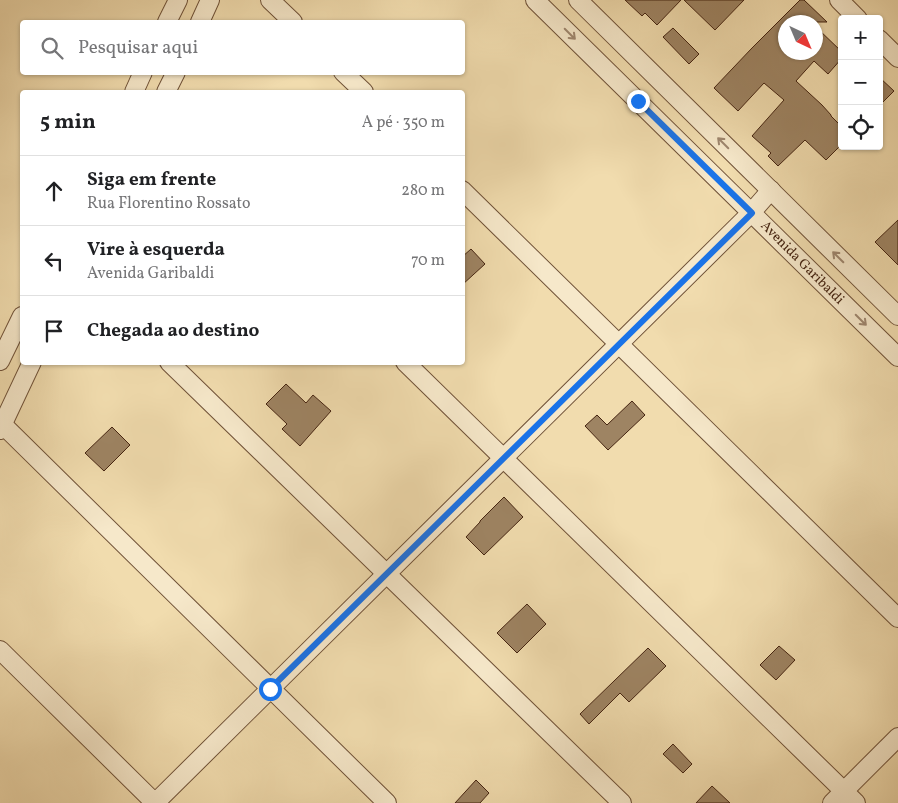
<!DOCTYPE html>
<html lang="pt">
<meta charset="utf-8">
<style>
body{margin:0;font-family:Vollkorn,serif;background:#f2f2f2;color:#202124}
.controls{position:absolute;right:15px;top:15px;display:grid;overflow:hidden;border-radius:5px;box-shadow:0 1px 4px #0004}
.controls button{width:45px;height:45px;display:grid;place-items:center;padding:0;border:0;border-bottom:1px solid #e0e0e0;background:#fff;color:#202124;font:25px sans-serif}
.compass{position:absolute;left:778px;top:15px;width:45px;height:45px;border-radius:50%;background:#fff;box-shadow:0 1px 4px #0004;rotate:136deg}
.stop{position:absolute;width:15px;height:15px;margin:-11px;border:4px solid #1a73e8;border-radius:50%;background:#fff}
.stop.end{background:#1a73e8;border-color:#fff;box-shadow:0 1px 5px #0008}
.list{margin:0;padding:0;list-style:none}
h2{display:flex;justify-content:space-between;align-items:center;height:65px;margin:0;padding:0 20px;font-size:21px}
h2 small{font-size:16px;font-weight:400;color:#757577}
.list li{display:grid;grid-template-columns:32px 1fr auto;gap:15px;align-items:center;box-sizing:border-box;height:70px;padding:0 20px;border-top:1px solid #e0e0e0}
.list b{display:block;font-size:19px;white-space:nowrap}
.list p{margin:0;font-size:16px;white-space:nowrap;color:#757577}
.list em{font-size:16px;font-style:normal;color:#757577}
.icon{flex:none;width:28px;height:28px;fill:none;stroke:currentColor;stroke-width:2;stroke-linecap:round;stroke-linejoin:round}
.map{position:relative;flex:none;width:898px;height:803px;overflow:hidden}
.search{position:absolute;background:#fff;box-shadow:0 1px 4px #0004;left:20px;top:20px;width:445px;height:55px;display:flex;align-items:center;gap:12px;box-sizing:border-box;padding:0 18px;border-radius:5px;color:#757577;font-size:19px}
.panel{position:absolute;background:#fff;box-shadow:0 1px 4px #0004;left:20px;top:90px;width:445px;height:275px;border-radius:5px}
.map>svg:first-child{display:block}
.building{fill:#9e8463;stroke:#452411}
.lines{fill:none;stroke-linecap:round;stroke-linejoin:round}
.minor-casing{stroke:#705238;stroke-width:20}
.minor{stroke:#f6e8ca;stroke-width:18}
.oneway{stroke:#9e866e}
.route{stroke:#1a73e8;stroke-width:6}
.labels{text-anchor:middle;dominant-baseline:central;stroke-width:4;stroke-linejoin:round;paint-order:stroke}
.street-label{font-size:14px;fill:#452411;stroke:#f6e8ca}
</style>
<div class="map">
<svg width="898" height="803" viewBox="0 0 898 803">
<rect width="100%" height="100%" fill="#f1dcae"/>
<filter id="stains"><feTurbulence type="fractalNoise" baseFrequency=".004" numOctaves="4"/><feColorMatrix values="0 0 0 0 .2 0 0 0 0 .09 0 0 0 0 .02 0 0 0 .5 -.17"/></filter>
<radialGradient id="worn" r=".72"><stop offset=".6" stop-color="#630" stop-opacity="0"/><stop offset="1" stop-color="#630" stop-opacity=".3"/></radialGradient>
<g class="building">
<polygon points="625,0 681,0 657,25 645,13 642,16"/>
<polygon points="684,0 744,0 715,30"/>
<polygon points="800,0 804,0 827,22 786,22 786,52 816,52 816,27 842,52 842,58 828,74 814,61 796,81 822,105 831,115 831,116 842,127 842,144 826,160 805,140 778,166 768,156 771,153 752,136 784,100 764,83 738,111 714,88 752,48"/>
<polygon points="673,28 699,54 689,64 663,37"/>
<polygon points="879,77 894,91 879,106"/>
<polygon points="898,220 898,265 875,242"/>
<polygon points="471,249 485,264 462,285 462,257"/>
<polygon points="286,384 306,403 313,395 331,411 300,446 282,429 287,424 266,404"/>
<polygon points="632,401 645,415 608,450 585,426 597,415 607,425"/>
<polygon points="112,427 130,445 104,471 85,453"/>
<polygon points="504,497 523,517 484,555 466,537 480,522 480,521"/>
<polygon points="527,604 546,624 517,653 497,633"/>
<polygon points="779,646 795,660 776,680 760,665"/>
<polygon points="648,648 666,666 629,702 620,693 589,724 580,714"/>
<polygon points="673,744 692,764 683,773 663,754"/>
<polygon points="476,780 489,793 480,803 455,803"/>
<polygon points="712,786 730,803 696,803"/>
</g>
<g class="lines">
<g class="minor-casing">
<g id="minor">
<polyline points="270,0 293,22"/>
<polyline points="535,0 898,357"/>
<polyline points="578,0 898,316"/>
<polyline points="839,0 858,19"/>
<polyline points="167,22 178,0"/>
<polyline points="200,22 210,0"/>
<polyline points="879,39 898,58"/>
<polyline points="343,72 364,92"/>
<polyline points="134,92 143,72"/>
<polyline points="166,92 176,72"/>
<polyline points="462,190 898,618"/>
<polyline points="0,361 22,316"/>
<polyline points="169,362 622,803"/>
<polyline points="405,362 856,803"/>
<polyline points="0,422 387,803"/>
<polyline points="0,430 32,362"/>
<polyline points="0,650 155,803 751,213 771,190"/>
<polyline points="832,803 898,737"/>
</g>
</g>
<use href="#minor" class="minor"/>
</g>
<defs><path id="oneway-shaft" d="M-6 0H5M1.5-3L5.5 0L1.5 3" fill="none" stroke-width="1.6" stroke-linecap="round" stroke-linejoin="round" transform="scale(1.25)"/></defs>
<g class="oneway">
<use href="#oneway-shaft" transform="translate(570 34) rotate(45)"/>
<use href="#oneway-shaft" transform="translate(723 143) rotate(-135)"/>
<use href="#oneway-shaft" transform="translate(838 257) rotate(-135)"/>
<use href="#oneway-shaft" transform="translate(861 320) rotate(45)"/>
</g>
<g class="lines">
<polyline class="route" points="270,689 752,213 638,101"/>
</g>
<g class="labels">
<g class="street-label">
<text transform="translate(802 263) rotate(45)">Avenida Garibaldi</text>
</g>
</g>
<rect width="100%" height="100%" filter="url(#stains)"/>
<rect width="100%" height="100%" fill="url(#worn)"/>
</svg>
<div class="controls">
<button>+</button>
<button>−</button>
<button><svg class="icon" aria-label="locate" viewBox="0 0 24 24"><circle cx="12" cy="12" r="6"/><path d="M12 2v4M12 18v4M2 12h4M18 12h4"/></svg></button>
</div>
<svg class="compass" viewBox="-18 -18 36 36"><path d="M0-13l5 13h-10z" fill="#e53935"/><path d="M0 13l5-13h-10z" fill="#757577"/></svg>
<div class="stop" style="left:270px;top:689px"></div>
<div class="stop end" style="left:638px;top:101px"></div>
<div class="search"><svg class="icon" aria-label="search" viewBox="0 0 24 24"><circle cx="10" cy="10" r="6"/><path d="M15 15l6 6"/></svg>Pesquisar aqui</div>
<section class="panel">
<h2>5 min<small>A pé · 350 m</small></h2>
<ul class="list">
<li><svg class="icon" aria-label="ahead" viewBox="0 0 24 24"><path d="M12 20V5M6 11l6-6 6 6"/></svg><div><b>Siga em frente</b><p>Rua Florentino Rossato</p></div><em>280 m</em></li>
<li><svg class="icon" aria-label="left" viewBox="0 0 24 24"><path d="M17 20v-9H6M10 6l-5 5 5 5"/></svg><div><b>Vire à esquerda</b><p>Avenida Garibaldi</p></div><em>70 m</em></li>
<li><svg class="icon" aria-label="arrive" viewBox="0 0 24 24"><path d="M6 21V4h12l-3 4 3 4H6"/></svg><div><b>Chegada ao destino</b></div></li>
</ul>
</section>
</div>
